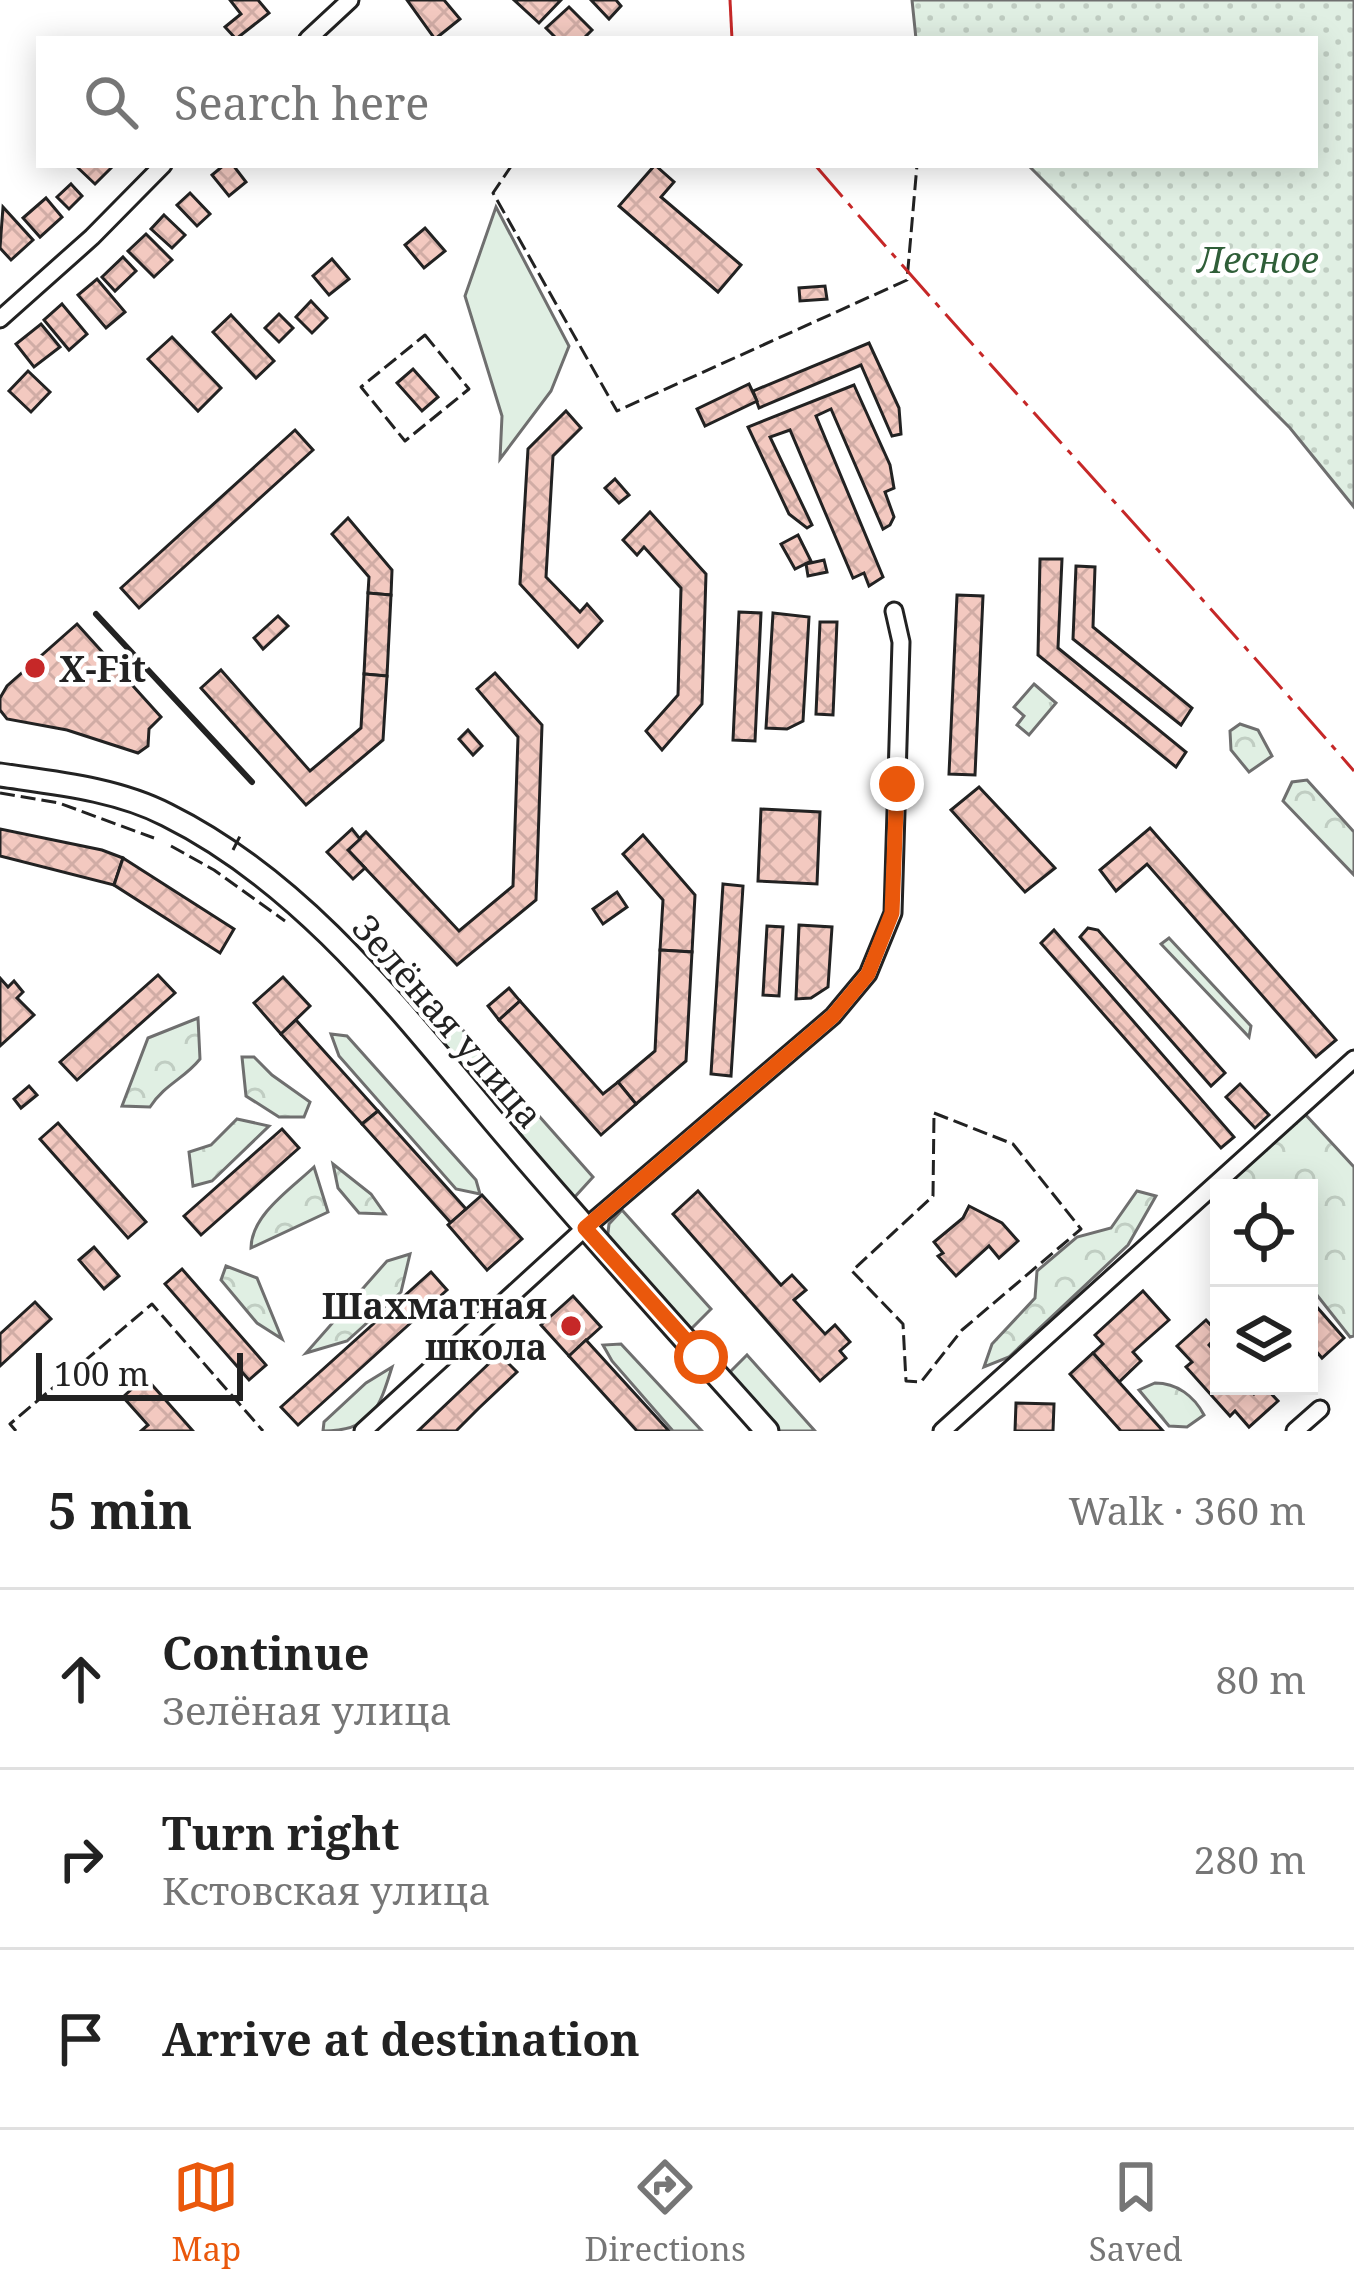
<!DOCTYPE html>
<meta charset="utf-8">
<style>
body{margin:0;font-family:"Noto Serif",serif;background:#f2f2f2;color:#222}
.controls{position:absolute;right:36px;bottom:36px;display:grid;overflow:hidden;border-radius:0px;box-shadow:0 6px 30px #0003}
.controls button{width:108px;height:108px;display:grid;place-items:center;padding:0;border:0;border-bottom:3px solid #e0e0e0;background:#fff;color:#222;font:60px sans-serif}
.scale{position:absolute;left:36px;bottom:30px;width:207px;box-sizing:border-box;padding-left:12px;border:6px solid #222;border-top:0;font-size:33px;line-height:42px;white-space:nowrap;color:#222;-webkit-text-stroke:9px #fff;paint-order:stroke}
.stop{position:absolute;width:36px;height:36px;margin:-27px;border:9px solid #ea580c;border-radius:50%;background:#fff}
.stop.end{background:#ea580c;border-color:#fff;box-shadow:0 3px 12px #0008}
.list{margin:0;padding:0;list-style:none}
h2{display:flex;justify-content:space-between;align-items:center;height:156px;margin:0;padding:0 48px;font-size:51px}
h2 small{font-size:39px;font-weight:400;color:#767676}
.list li{display:grid;grid-template-columns:78px 1fr auto;gap:36px;align-items:center;box-sizing:border-box;height:180px;padding:0 48px;border-top:3px solid #e0e0e0}
.list b{display:block;font-size:45px;white-space:nowrap}
.list p{margin:0;font-size:39px;white-space:nowrap;color:#767676}
.list em{font-size:39px;font-style:normal;color:#767676}
.icon{flex:none;width:66px;height:66px;fill:none;stroke:currentColor;stroke-width:2;stroke-linecap:round;stroke-linejoin:round}
.map{position:relative;flex:none;width:1354px;height:1431px;overflow:hidden}
.search{position:absolute;background:#fff;box-shadow:0 6px 30px #0003;left:36px;right:36px;top:36px;height:132px;display:flex;align-items:center;gap:30px;box-sizing:border-box;padding:0 42px;border-radius:0px;color:#767676;font-size:45px}
.sheet{height:696px;background:#fff}
nav{display:flex;justify-content:space-around;align-items:center;box-sizing:border-box;height:168px;border-top:3px solid #e0e0e0;background:#fff;font-size:33px;color:#767676}
nav a{display:grid;justify-items:center;gap:6px}
nav .on{color:#ea580c}
.map>svg:first-child{display:block}
.grass{fill:#e0efe3;stroke:#6f6f6f;stroke-width:3}
.forest{fill:url(#forest-crowns);stroke:#6f6f6f;stroke-width:3}
.park{fill:url(#park-tufts);stroke:#6f6f6f;stroke-width:3}
.garden{fill:url(#garden-dots);stroke:#6f6f6f;stroke-width:3}
.building{fill:url(#building-cross-hatch);stroke:#222;stroke-width:3}
.lines{fill:none;stroke-linecap:round;stroke-linejoin:round}
.minor-casing{stroke:#222;stroke-width:21}
.major-casing{stroke:#222;stroke-width:27}
.minor{stroke:#fff;stroke-width:15}
.major{stroke:#fff;stroke-width:21}
.fence{stroke:#222;stroke-width:3;stroke-dasharray:15 6;stroke-linecap:butt}
.wall{stroke:#222;stroke-width:6}
.power{stroke:#c62828;stroke-width:3;stroke-dasharray:42 9 6 9;stroke-linecap:butt}
.route{stroke:#ea580c;stroke-width:15}
.poi-dot{fill:#c62828;stroke:#fff;stroke-width:4.5}
.labels{text-anchor:middle;dominant-baseline:central;stroke-width:9;stroke-linejoin:round;paint-order:stroke}
.park-label{font-size:36px;font-style:italic;fill:#2f5e38;stroke:#fff}
.poi-label{font-size:36px;font-weight:bold;fill:#222;stroke:#fff;text-anchor:start}
.street-label{font-size:36px;fill:#222;stroke:#fff}
</style>
<div class="map">
<svg width="1354" height="1431" viewBox="0 0 1354 1431">
<defs>
<pattern id="forest-crowns" width="20" height="18" patternUnits="userSpaceOnUse" patternTransform="scale(3)"><rect width="20" height="18" fill="#e0efe3"/><path d="M2 6a3 3 0 1 1 6 0M12 15a3 3 0 1 1 6 0" fill="none" stroke="#c0cdc2"/></pattern>
<pattern id="park-tufts" width="24" height="20" patternUnits="userSpaceOnUse" patternTransform="scale(3)"><rect width="24" height="20" fill="#e0efe3"/><path d="M3 7l-1-3M5 7V3M7 7l1-3M15 17l-1-3M17 17v-4M19 17l1-3" fill="none" stroke="#c0cdc2"/></pattern>
<pattern id="garden-dots" width="8" height="8" patternUnits="userSpaceOnUse" patternTransform="scale(3)"><rect width="8" height="8" fill="#e0efe3"/><path d="M2 2h.1M6 6h.1" fill="none" stroke="#c0cdc2" stroke-width="1.8" stroke-linecap="round"/></pattern>
<pattern id="building-cross-hatch" width="8" height="8" patternUnits="userSpaceOnUse" patternTransform="scale(3)"><rect width="8" height="8" fill="#f3c9c0"/><path d="M0 0l8 8M0 8l8-8" fill="none" stroke="#d0aca5"/></pattern>
</defs>
<rect width="100%" height="100%" fill="#fff"/>
<g class="grass">
<polygon points="496,207 569,346 551,391 500,459 502,416 465,296"/>
<polygon points="1169,938 1251,1026 1249,1037 1161,944"/>
<polygon points="454,1020 593,1177 572,1200 438,1045 441,1029"/>
<polygon points="331,1034 347,1036 476,1180 480,1194 456,1189 339,1056"/>
<polygon points="622,1210 711,1309 688,1332 607,1241 609,1224"/>
<polygon points="621,1344 702,1431 673,1431 612,1361 603,1345"/>
<polygon points="747,1355 815,1431 777,1431 727,1375"/>
</g>
<g class="forest">
<polygon points="1240,724 1258,730 1272,756 1249,772 1231,750 1230,731"/>
<polygon points="1307,780 1354,832 1354,875 1283,801 1292,782"/>
<path d="M198,1018L200,1059C184,1079 165,1084 150,1107L122,1106L148,1038Z"/>
<polygon points="242,1057 254,1057 272,1075 310,1102 304,1117 279,1117 246,1096"/>
<polygon points="1304,1113 1354,1167 1354,1336 1350,1337 1309,1285 1309,1188 1223,1186"/>
<polygon points="237,1119 269,1126 212,1181 193,1186 189,1152 211,1145"/>
<polygon points="333,1164 371,1194 385,1214 359,1213 338,1188"/>
<path d="M314,1167L328,1212L251,1248C251,1215 292,1188 314,1167Z"/>
<polygon points="1137,1191 1156,1196 1128,1245 1009,1357 984,1367 992,1344 1035,1298 1037,1271 1077,1237 1111,1228"/>
<polygon points="410,1254 401,1292 347,1341 306,1353 387,1261"/>
<polygon points="226,1266 257,1278 282,1339 257,1323 221,1280"/>
<path d="M392,1367C379,1409 372,1431 323,1431L324,1422L366,1383Z"/>
<path d="M1155,1383C1177,1383 1194,1396 1204,1415L1187,1427L1169,1426L1139,1390Z"/>
</g>
<polygon class="park" points="1034,684 1056,703 1029,735 1017,725 1024,716 1014,707"/>
<polygon class="garden" points="912,0 1354,0 1354,507 1290,428 1028,165 1315,165 1315,39 916,39"/>
<g class="building">
<polygon points="230,0 258,0 269,13 236,39 225,27 241,14"/>
<polygon points="407,0 444,0 460,19 435,39"/>
<polygon points="514,0 561,0 539,23"/>
<polygon points="591,0 616,0 621,6 609,19"/>
<polygon points="569,7 592,30 583,39 557,39 546,28"/>
<polygon points="108,165 111,168 95,184 76,166"/>
<polygon points="224,165 233,165 246,182 229,196 212,175"/>
<polygon points="655,165 674,182 661,197 741,265 718,292 619,206"/>
<polygon points="71,184 82,196 69,209 57,197"/>
<polygon points="190,193 210,214 197,226 177,205"/>
<polygon points="46,198 62,217 40,237 23,218"/>
<polygon points="3,207 33,240 11,260 0,248"/>
<polygon points="164,215 185,235 172,248 151,229"/>
<polygon points="425,228 445,251 424,268 405,245"/>
<polygon points="146,234 172,260 154,277 128,251"/>
<polygon points="123,257 136,271 115,291 102,277"/>
<polygon points="332,259 349,279 329,295 313,276"/>
<polygon points="97,279 125,312 106,328 78,295"/>
<polygon points="825,286 827,299 800,301 799,288"/>
<polygon points="311,301 327,318 312,333 296,317"/>
<polygon points="62,304 87,334 69,350 44,320"/>
<polygon points="279,314 293,328 279,342 265,328"/>
<polygon points="231,315 274,361 256,378 213,332"/>
<polygon points="41,324 60,347 34,367 16,344"/>
<polygon points="172,337 221,388 198,411 148,359"/>
<polygon points="869,343 899,408 901,434 892,436 861,365 759,408 753,391"/>
<polygon points="413,369 438,397 422,411 397,383"/>
<polygon points="28,371 50,392 31,412 9,391"/>
<polygon points="749,384 757,401 705,426 697,409"/>
<polygon points="854,385 890,465 894,488 885,492 894,517 890,525 883,529 831,409 816,416 883,577 869,586 864,573 853,578 790,430 770,437 812,525 807,528 789,514 748,427"/>
<polygon points="566,411 581,428 553,456 546,577 580,612 587,604 602,621 578,647 520,584 528,449"/>
<polygon points="295,430 313,450 139,608 121,588"/>
<polygon points="615,479 629,495 619,503 605,488"/>
<polygon points="650,512 706,574 702,704 662,750 646,731 678,695 681,588 644,547 637,555 623,540"/>
<polygon points="348,518 392,570 391,595 368,593 369,577 332,534"/>
<polygon points="798,535 811,561 795,569 781,544"/>
<polygon points="1040,559 1062,559 1058,648 1186,752 1176,767 1038,655"/>
<polygon points="824,560 827,572 808,576 806,564"/>
<polygon points="1076,566 1095,567 1093,627 1192,708 1181,725 1073,639"/>
<polygon points="368,593 391,595 387,676 364,674"/>
<polygon points="957,595 983,596 975,775 949,774"/>
<polygon points="739,612 761,613 755,741 733,740"/>
<polygon points="773,613 809,617 803,721 787,729 766,728"/>
<polygon points="278,616 288,626 263,649 254,638"/>
<polygon points="820,622 837,622 833,715 816,714"/>
<polygon points="77,624 161,717 149,729 148,746 138,753 67,730 7,719 0,710 0,698 7,686"/>
<polygon points="221,670 310,771 361,728 364,674 387,676 383,740 306,805 201,688"/>
<polygon points="495,673 542,725 536,900 457,965 348,850 366,832 459,931 513,886 518,737 477,689"/>
<polygon points="468,730 482,746 473,755 459,739"/>
<polygon points="979,787 1055,868 1025,892 951,810"/>
<polygon points="761,809 820,812 817,884 758,881"/>
<polygon points="1150,828 1336,1040 1316,1057 1147,864 1116,891 1100,870"/>
<polygon points="0,829 102,850 123,858 114,885 0,856"/>
<polygon points="352,829 360,839 348,850 365,868 353,879 327,852"/>
<polygon points="643,835 695,895 692,952 660,950 663,900 623,854"/>
<polygon points="123,858 234,929 220,953 114,885"/>
<polygon points="723,884 743,886 731,1076 711,1074"/>
<polygon points="617,892 627,907 603,924 593,909"/>
<polygon points="799,925 832,927 828,987 811,998 796,999"/>
<polygon points="767,926 783,927 779,996 763,995"/>
<polygon points="1088,928 1098,930 1225,1073 1211,1086 1080,937"/>
<polygon points="1054,930 1234,1137 1221,1148 1041,943"/>
<polygon points="660,950 692,952 686,1061 636,1104 618,1082 655,1051"/>
<polygon points="158,975 175,993 77,1080 60,1062"/>
<polygon points="283,977 310,1006 281,1034 254,1003"/>
<polygon points="0,978 8,987 14,981 23,992 17,998 34,1015 0,1046"/>
<polygon points="509,988 520,1001 499,1020 488,1006"/>
<polygon points="520,1001 603,1094 618,1082 636,1104 601,1135 499,1020"/>
<polygon points="296,1020 378,1111 362,1124 281,1034"/>
<polygon points="1240,1084 1269,1115 1255,1128 1226,1097"/>
<polygon points="29,1086 37,1095 21,1108 14,1099"/>
<polygon points="378,1111 466,1209 451,1223 362,1124"/>
<polygon points="58,1123 146,1222 128,1238 40,1139"/>
<polygon points="282,1129 299,1148 201,1235 184,1216"/>
<polygon points="698,1191 781,1285 792,1275 806,1290 794,1300 825,1334 835,1325 850,1342 840,1351 846,1358 820,1381 673,1214"/>
<polygon points="482,1195 522,1239 487,1270 448,1225"/>
<polygon points="969,1206 1002,1223 1018,1241 999,1258 989,1246 956,1276 938,1256 943,1253 934,1242 963,1218"/>
<polygon points="94,1247 119,1276 104,1289 79,1260"/>
<polygon points="182,1269 266,1365 249,1380 165,1284"/>
<polygon points="431,1272 447,1290 298,1425 281,1407"/>
<polygon points="1143,1291 1169,1320 1133,1352 1141,1361 1119,1382 1093,1353 1103,1344 1095,1335"/>
<polygon points="573,1296 601,1327 569,1356 541,1325"/>
<polygon points="1309,1298 1344,1338 1322,1358 1309,1343"/>
<polygon points="35,1302 51,1319 0,1366 0,1334"/>
<polygon points="1206,1320 1219,1334 1209,1345 1219,1356 1219,1386 1246,1386 1254,1394 1264,1386 1278,1401 1249,1427 1235,1411 1230,1416 1186,1367 1192,1362 1177,1346"/>
<polygon points="586,1340 669,1431 637,1431 569,1356"/>
<polygon points="1093,1353 1119,1382 1163,1431 1121,1431 1070,1374"/>
<polygon points="499,1354 517,1372 479,1408 456,1431 418,1431"/>
<polygon points="145,1377 193,1431 141,1431 148,1425 123,1397"/>
<polygon points="1016,1403 1054,1404 1053,1431 1015,1431"/>
</g>
<g class="lines">
<g class="minor-casing">
<g id="minor">
<polyline points="308,39 350,0"/>
<polyline points="0,319 92,237 163,165"/>
<polyline points="363,1431 585,1228 833,1016 868,974 893,913 901,642 894,611"/>
<polyline points="942,1431 1354,1059"/>
<polyline points="1295,1431 1320,1409"/>
</g>
</g>
<g class="major-casing">
<path id="major" d="M0,775C55,783 117,789 167,815C312,887 411,1025 514,1145C597,1242 682,1336 767,1431"/>
</g>
<use href="#minor" class="minor"/>
<use href="#major" class="major"/>
<g class="fence">
<polyline points="512,165 493,193 617,411 907,280 917,165"/>
<polygon points="425,335 469,389 405,441 361,387"/>
<polyline points="0,793 59,803 154,838"/>
<polyline points="171,846 214,870 285,921"/>
<polyline points="233,850 241,834"/>
<polygon points="934,1113 1013,1144 1081,1229 962,1330 921,1382 906,1381 903,1324 852,1271 933,1196"/>
<polyline points="16,1431 10,1424 152,1304 263,1431"/>
</g>
<polyline class="wall" points="96,614 252,782"/>
<g class="power">
<polyline points="730,0 732,39"/>
<path d="M815,165C991,370 1177,567 1354,771"/>
</g>
</g>
<g class="lines">
<polyline class="route" points="701,1357 585,1228 833,1016 868,974 892,913 897,784"/>
</g>
<g class="poi-dot">
<circle cx="35" cy="668" r="12"/>
<circle cx="571" cy="1326" r="12"/>
</g>
<g class="labels">
<g class="park-label">
<text x="1258" y="259">Лесное</text>
</g>
<g class="poi-label">
<text x="59" y="668">X-Fit</text>
<text x="547" y="1305" text-anchor="end">Шахматная<tspan x="547" dy="41">школа</tspan></text>
</g>
<g class="street-label">
<text transform="translate(448 1021) rotate(49)">Зелёная улица</text>
</g>
</g>
</svg>
<div class="controls">
<button><svg class="icon" aria-label="locate" viewBox="0 0 24 24"><circle cx="12" cy="12" r="6"/><path d="M12 2v4M12 18v4M2 12h4M18 12h4"/></svg></button>
<button><svg class="icon" aria-label="layers" viewBox="0 0 24 24"><path d="M12 4l9 5-9 5-9-5zM3 14l9 5 9-5"/></svg></button>
</div>
<div class="scale">100 m</div>
<div class="stop" style="left:701px;top:1357px"></div>
<div class="stop end" style="left:897px;top:784px"></div>
<div class="search"><svg class="icon" aria-label="search" viewBox="0 0 24 24"><circle cx="10" cy="10" r="6"/><path d="M15 15l6 6"/></svg>Search here</div>
</div>
<section class="sheet">
<h2>5 min<small>Walk · 360 m</small></h2>
<ul class="list">
<li><svg class="icon" aria-label="ahead" viewBox="0 0 24 24"><path d="M12 20V5M6 11l6-6 6 6"/></svg><div><b>Continue</b><p>Зелёная улица</p></div><em>80 m</em></li>
<li><svg class="icon" aria-label="right" viewBox="0 0 24 24"><path d="M7 20v-9h11M14 6l5 5-5 5"/></svg><div><b>Turn right</b><p>Кстовская улица</p></div><em>280 m</em></li>
<li><svg class="icon" aria-label="arrive" viewBox="0 0 24 24"><path d="M6 21V4h12l-3 4 3 4H6"/></svg><div><b>Arrive at destination</b></div></li>
</ul>
</section>
<nav>
<a class="on"><svg class="icon" aria-label="map" viewBox="0 0 24 24"><path d="M3 6l6-2 6 2 6-2v14l-6 2-6-2-6 2zM9 4v14M15 6v14"/></svg>Map</a>
<a><svg class="icon" aria-label="directions" viewBox="0 0 24 24"><path d="M12 3l9 9-9 9-9-9zM9 14v-3h6M13 9l2 2-2 2"/></svg>Directions</a>
<a><svg class="icon" aria-label="saved" viewBox="0 0 24 24"><path d="M7 4h10v16l-5-4-5 4z"/></svg>Saved</a>
</nav>
